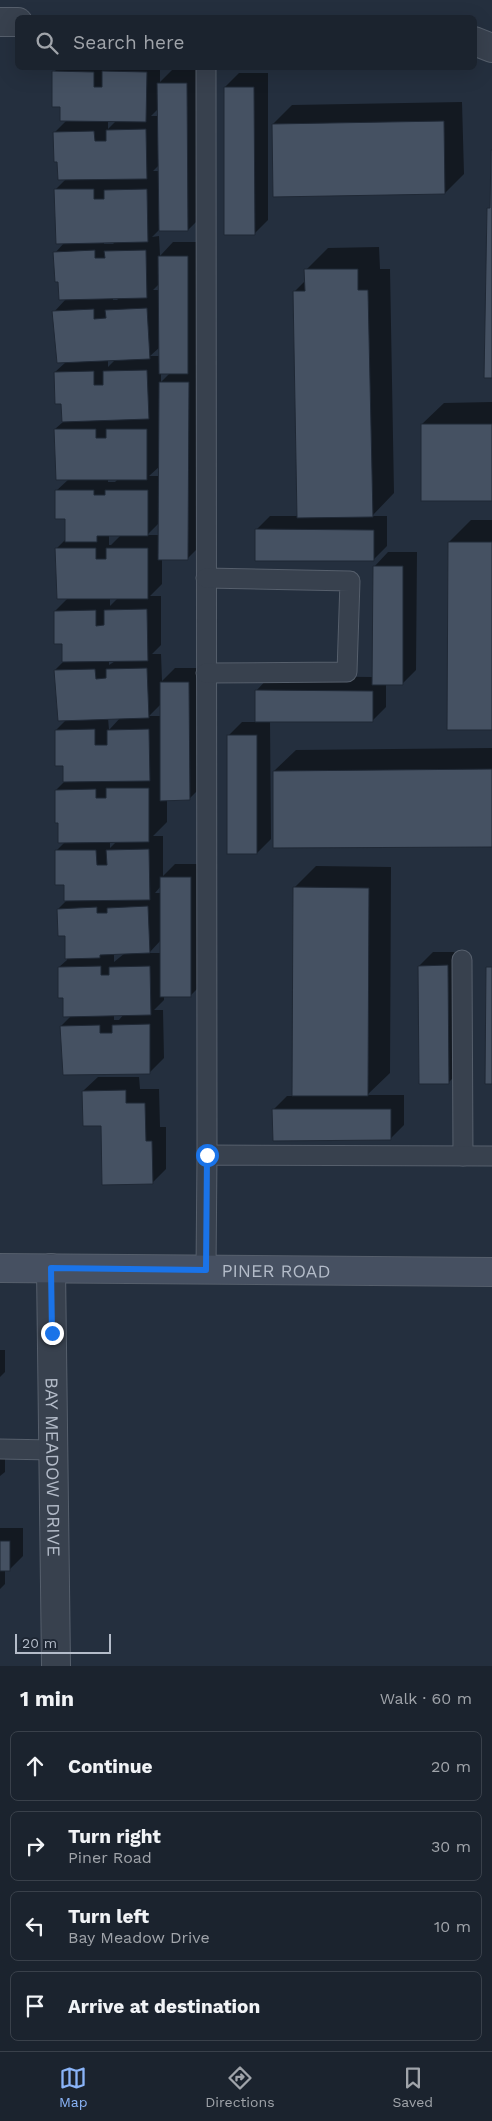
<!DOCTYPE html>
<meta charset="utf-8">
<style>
body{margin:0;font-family:"Work Sans",sans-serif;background:#242b36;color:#f1f3f6}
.scale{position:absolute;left:15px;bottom:12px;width:96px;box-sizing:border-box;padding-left:5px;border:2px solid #b4bcc9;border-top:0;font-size:14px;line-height:18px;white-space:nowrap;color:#b4bcc9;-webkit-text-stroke:4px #1d2633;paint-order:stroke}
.stop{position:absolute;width:15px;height:15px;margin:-11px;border:4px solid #1a73e8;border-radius:50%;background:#fff}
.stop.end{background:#1a73e8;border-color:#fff;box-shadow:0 1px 5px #0008}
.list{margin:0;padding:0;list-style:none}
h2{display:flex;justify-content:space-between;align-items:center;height:65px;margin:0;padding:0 20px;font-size:21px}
h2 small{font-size:16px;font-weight:400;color:#a0a4aa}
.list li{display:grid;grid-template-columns:32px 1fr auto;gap:15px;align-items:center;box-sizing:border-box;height:70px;margin:0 10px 10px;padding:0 10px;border:1px solid #39404a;border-radius:8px}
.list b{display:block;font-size:19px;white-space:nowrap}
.list p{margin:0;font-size:16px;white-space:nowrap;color:#a0a4aa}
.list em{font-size:16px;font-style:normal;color:#a0a4aa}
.icon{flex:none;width:28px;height:28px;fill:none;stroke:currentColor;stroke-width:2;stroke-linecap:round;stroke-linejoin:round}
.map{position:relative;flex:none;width:492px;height:1666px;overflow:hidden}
.search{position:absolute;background:#1b232e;box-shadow:0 5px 20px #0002;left:15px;right:15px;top:15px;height:55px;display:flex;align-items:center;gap:12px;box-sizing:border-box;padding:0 18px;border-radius:8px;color:#a0a4aa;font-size:19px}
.sheet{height:385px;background:#1b232e}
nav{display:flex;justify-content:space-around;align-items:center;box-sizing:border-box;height:70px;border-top:1px solid #39404a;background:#1b232e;font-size:14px;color:#a0a4aa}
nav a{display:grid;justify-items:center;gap:2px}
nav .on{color:#8ab4f8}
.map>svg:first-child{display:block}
.shadow{fill:#0007;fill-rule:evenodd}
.building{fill:#455162;stroke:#1f2835}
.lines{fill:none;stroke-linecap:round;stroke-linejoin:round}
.lane-casing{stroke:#565f6c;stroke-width:21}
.street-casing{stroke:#565f6c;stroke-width:30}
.secondary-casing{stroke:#565f6c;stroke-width:30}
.lane{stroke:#38414e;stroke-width:19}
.street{stroke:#38414e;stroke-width:28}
.secondary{stroke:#465061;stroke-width:28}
.route{stroke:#1a73e8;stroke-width:6}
.labels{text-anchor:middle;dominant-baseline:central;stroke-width:5;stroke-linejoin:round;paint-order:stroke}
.street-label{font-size:18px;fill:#b4bcc9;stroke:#1d2633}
</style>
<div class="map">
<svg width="492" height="1666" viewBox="0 0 492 1666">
<rect width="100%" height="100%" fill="#242f3e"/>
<g class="shadow">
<path d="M58,68H160V82L173,69H201L202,216L188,230H159L152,237L159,236L160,256L173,242H202V359L197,364H207L206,540L187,559L162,558V584L150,596H161V645L152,654H161L162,681L175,668H203V785L189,799H167V822L153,836H163V876L175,864H204L205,981L191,995H164V1000L154,1010H163L164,1058L150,1072L61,1026L72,1015L64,996L59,967L67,960L66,935L58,909L68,899L56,851L66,841L56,790L65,781L64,764L56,730L67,719L55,670L63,662V643L55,611L68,598L57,548L66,539V517L56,491L69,479L55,429L63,422L62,403L55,372L66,362L54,312L66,299L60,281L55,253L64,243L55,190L66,179L55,132L67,120L54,72ZM159,108V116H151ZM108,120L116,121L108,129ZM159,165V171H153ZM104,242H115L113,244H104ZM159,284V290H153ZM120,297L117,300H113V298ZM160,347V356H150ZM116,359L108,367V360ZM161,373H170L161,382ZM160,466V476H149ZM108,479H118L115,482H108ZM159,523V535H147ZM109,535H121L111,545H109ZM110,598H118L110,606ZM109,660H117L109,665ZM161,704V716H149ZM121,717L109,730L108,718ZM110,841H117L110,848ZM161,886V893H155ZM161,940L162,953H149ZM114,953H125L114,962ZM124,1014L119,1020H114V1015Z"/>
<polygon points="239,73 268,73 268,220 254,234 225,87"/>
<polygon points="462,102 464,174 445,193 273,124 292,105"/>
<polygon points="379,247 380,269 390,269 394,493 372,516 387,516 387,546 373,560 256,530 270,516 298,516 294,292 306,280 306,270 328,248"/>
<polygon points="492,402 492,499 422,424 444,403"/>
<polygon points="471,520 492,520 492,729 449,542"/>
<polygon points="388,552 417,552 416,670 402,684 386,684 386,707 372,721 270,721 271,839 257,853 228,736 242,722 256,722 256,691 270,676 373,677 374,567"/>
<polygon points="492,748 492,845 274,771 296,750"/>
<polygon points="316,866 391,867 390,1073 367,1095 404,1095 404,1125 390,1139 273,1110 287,1096 293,1096 294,888"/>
<polygon points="433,952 462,952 462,1069 448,1083 419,966"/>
<polygon points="98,1077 139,1077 140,1089 159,1089 160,1127 166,1127 166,1169 152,1183 102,1125 83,1091"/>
<polygon points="0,1350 5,1350 5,1372 0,1377"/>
<polygon points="0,1452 5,1452 5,1472 0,1476"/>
<polygon points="0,1528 23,1528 23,1556 9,1570 5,1570 5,1584 0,1589"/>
</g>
<g class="building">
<polygon points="52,71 94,72 94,87 102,87 102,71 147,72 146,122 60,121 60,107 52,107"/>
<polygon points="157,83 187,83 188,231 159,231"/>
<polygon points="224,87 254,87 255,235 224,235"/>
<polygon points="444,121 445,194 273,197 272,124"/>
<polygon points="146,129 147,179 58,180 57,162 54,162 53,132 94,131 95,141 106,141 106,130"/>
<polygon points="491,150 492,150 492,378 484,378 487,208 490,208"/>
<polygon points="54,189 94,189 94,199 104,199 104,190 147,189 148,242 56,244"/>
<polygon points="95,250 95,258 105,258 104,251 146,250 147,298 59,300 58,282 55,282 53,252"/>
<polygon points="158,256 188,256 188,374 159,374"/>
<polygon points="304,269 358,269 358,290 368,290 373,517 297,518 293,291 305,291"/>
<polygon points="147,308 150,359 57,363 52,311 94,309 94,319 106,318 105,310"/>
<polygon points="147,370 149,419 62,422 61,404 55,404 54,372 94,371 94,385 103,385 103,371"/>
<polygon points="159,382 189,382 188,560 158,560"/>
<rect x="421" y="424" width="71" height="77"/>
<polygon points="54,429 96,429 96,438 106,438 106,429 147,429 147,480 56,480"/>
<polygon points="55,490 94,490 94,495 105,495 105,490 148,490 148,536 97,536 97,542 65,542 65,519 55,519"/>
<polygon points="255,529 374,530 374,561 255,561"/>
<polygon points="448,542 492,542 492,730 447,730"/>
<polygon points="55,548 96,548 96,559 106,559 106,548 148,548 148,599 57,599"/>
<polygon points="373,566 403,566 403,685 372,685"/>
<polygon points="147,609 148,661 62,662 62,644 54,644 54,611 96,610 96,626 104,625 104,610"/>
<polygon points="147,668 149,718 58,721 54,670 95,669 96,679 106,678 106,669"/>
<polygon points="160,682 189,682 190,800 160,801"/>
<polygon points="255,690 373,691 373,722 255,722"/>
<polygon points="95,729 95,745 107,745 107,730 149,729 150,781 63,782 63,766 55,766 55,730"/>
<rect x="227" y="735" width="30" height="119"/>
<polygon points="492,769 492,847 273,848 273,771"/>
<polygon points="106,788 149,788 149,842 58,843 58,823 55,823 55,790 96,789 96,798 106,798"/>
<polygon points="149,849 150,900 64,901 64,885 55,885 55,850 96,850 97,865 107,865 106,850"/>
<rect x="160" y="877" width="31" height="120"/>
<polygon points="293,887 369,888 368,1096 292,1096"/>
<polygon points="148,906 150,953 100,955 100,958 65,959 65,936 58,936 57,909 97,907 97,913 107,913 107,908"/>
<polygon points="448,965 449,1084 419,1084 418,966"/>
<polygon points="101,966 101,975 109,975 109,967 150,966 151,1015 63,1017 63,998 58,998 58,967"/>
<polygon points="486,967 492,967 492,1084 485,1084"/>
<polygon points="150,1024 150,1074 63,1075 60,1026 100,1025 100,1033 112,1033 112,1025"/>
<polygon points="126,1090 126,1103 145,1103 146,1141 152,1141 153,1184 102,1185 101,1126 83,1126 82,1091"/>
<polygon points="272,1109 391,1109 391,1140 273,1141"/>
<rect x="0" y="1541" width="10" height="30"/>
</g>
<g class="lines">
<g class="lane-casing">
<g id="lane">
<polyline points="206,68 207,1155"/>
<polyline points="206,578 350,581 347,672 206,673"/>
<polyline points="462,960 463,1156"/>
<polyline points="206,1270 207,1155 492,1156"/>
<polyline points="0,1449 53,1450"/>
</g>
</g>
<g class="street-casing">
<g id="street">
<polyline points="0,22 18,22"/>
<polyline points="474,41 492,48"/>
<path id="s1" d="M51,1268L56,1666"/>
</g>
</g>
<g class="secondary-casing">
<g id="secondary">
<path id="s2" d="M0,1268L492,1272"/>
</g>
</g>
<use href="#lane" class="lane"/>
<use href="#street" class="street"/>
<use href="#secondary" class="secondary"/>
</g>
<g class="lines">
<polyline class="route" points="52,1333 51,1268 206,1270 207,1155"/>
</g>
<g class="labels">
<g class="street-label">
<text stroke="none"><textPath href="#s2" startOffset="276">PINER ROAD</textPath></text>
<text stroke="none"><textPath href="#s1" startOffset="199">BAY MEADOW DRIVE</textPath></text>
</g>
</g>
</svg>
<div class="scale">20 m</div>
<div class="stop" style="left:207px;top:1155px"></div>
<div class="stop end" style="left:52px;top:1333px"></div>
<div class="search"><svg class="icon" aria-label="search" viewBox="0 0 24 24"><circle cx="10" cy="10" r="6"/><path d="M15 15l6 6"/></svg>Search here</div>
</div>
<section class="sheet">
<h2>1 min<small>Walk · 60 m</small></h2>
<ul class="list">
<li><svg class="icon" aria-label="ahead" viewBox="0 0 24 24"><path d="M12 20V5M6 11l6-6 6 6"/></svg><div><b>Continue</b></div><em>20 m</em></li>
<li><svg class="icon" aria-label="right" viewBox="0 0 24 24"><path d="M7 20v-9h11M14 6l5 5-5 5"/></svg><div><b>Turn right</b><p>Piner Road</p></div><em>30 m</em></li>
<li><svg class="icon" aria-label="left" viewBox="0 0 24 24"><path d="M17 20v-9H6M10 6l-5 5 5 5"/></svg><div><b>Turn left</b><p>Bay Meadow Drive</p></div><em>10 m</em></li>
<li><svg class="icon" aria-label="arrive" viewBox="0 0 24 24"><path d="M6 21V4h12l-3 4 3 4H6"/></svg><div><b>Arrive at destination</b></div></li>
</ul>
</section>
<nav>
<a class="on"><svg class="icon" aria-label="map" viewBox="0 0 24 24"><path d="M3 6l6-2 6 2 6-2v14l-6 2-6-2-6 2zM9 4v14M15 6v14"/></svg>Map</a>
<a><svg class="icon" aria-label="directions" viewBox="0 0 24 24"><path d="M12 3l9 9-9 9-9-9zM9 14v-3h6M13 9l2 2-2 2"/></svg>Directions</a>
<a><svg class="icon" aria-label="saved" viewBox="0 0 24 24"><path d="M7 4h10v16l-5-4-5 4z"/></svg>Saved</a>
</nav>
